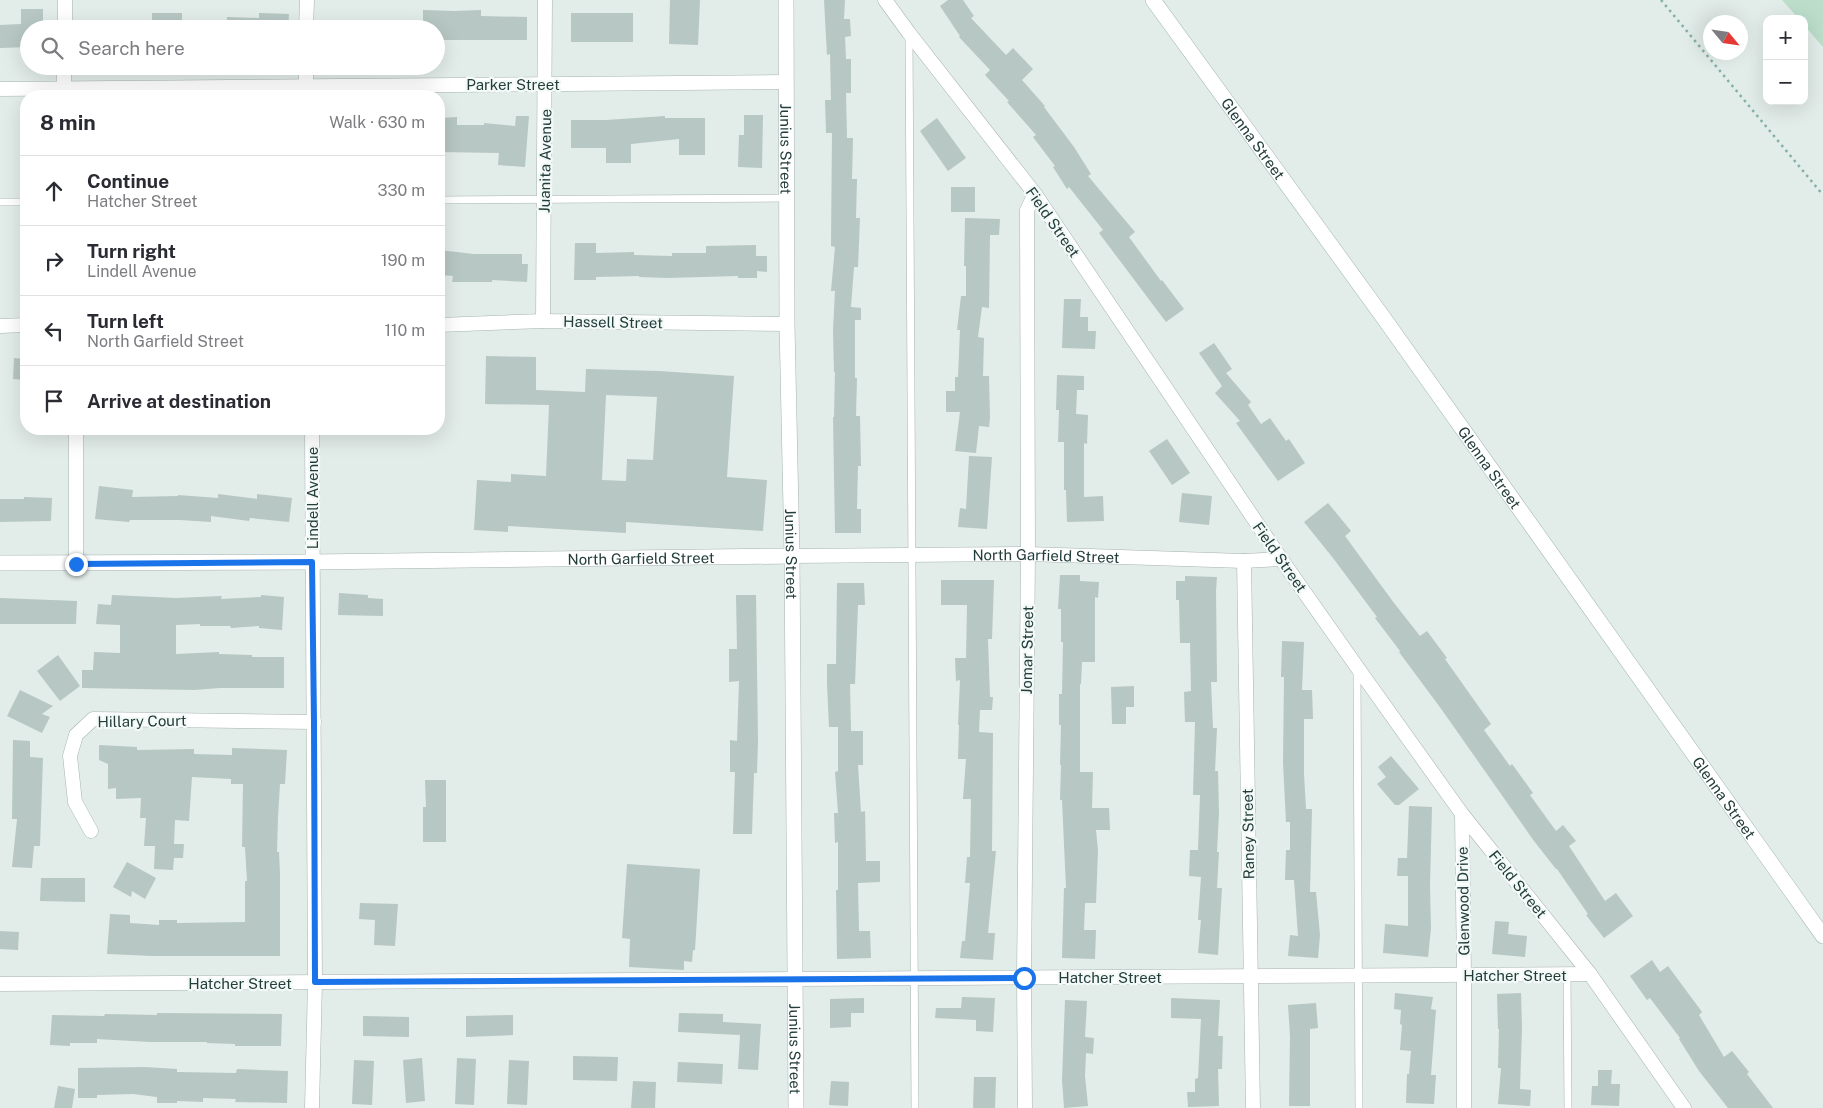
<!DOCTYPE html>
<meta charset="utf-8">
<style>
body{margin:0;font-family:"Public Sans",sans-serif;background:#f2f2f3;color:#2b2b33}
.controls{position:absolute;right:15px;top:15px;display:grid;overflow:hidden;border-radius:10px;box-shadow:0 5px 20px #0002}
.controls button{width:45px;height:45px;display:grid;place-items:center;padding:0;border:0;border-bottom:1px solid #e1e1e2;background:#fff;color:#2b2b33;font:25px sans-serif}
.compass{position:absolute;left:1703px;top:15px;width:45px;height:45px;border-radius:50%;background:#fff;box-shadow:0 5px 20px #0002;rotate:119deg}
.stop{position:absolute;width:15px;height:15px;margin:-11px;border:4px solid #1a73e8;border-radius:50%;background:#fff}
.stop.end{background:#1a73e8;border-color:#fff;box-shadow:0 1px 5px #0008}
.list{margin:0;padding:0;list-style:none}
h2{display:flex;justify-content:space-between;align-items:center;height:65px;margin:0;padding:0 20px;font-size:21px}
h2 small{font-size:16px;font-weight:400;color:#7c7c81}
.list li{display:grid;grid-template-columns:32px 1fr auto;gap:15px;align-items:center;box-sizing:border-box;height:70px;padding:0 20px;border-top:1px solid #e1e1e2}
.list b{display:block;font-size:19px;white-space:nowrap}
.list p{margin:0;font-size:16px;white-space:nowrap;color:#7c7c81}
.list em{font-size:16px;font-style:normal;color:#7c7c81}
.icon{flex:none;width:28px;height:28px;fill:none;stroke:currentColor;stroke-width:2;stroke-linecap:round;stroke-linejoin:round}
.map{position:relative;flex:none;width:1823px;height:1108px;overflow:hidden}
.search{position:absolute;background:#fff;box-shadow:0 5px 20px #0002;left:20px;top:20px;width:425px;height:55px;display:flex;align-items:center;gap:12px;box-sizing:border-box;padding:0 18px;border-radius:28px;color:#7c7c81;font-size:19px}
.panel{position:absolute;background:#fff;box-shadow:0 5px 20px #0002;left:20px;top:90px;width:425px;height:345px;border-radius:20px}
.map>svg:first-child{display:block}
.green{fill:#bbddca}
.building{fill:#b7c7c3;fill-rule:evenodd}
.lines{fill:none;stroke-linecap:round;stroke-linejoin:round}
.service-casing{stroke:#a5b4b1;stroke-width:8}
.minor-casing{stroke:#a5b4b1;stroke-width:15}
.tertiary-casing{stroke:#a5b4b1;stroke-width:16}
.secondary-casing{stroke:#a0b8b3;stroke-width:16}
.path{stroke:#83afa9;stroke-width:2.5;stroke-dasharray:2.5 4;stroke-linecap:butt}
.service{stroke:#fff;stroke-width:7}
.minor{stroke:#fff;stroke-width:14}
.tertiary{stroke:#fff;stroke-width:15}
.secondary{stroke:#fff;stroke-width:15}
.route{stroke:#1a73e8;stroke-width:6}
.labels{text-anchor:middle;dominant-baseline:central;stroke-width:4.5;stroke-linejoin:round;paint-order:stroke}
.street-label{font-size:15px;fill:#223d3a;stroke:#f3f9f7}
</style>
<div class="map">
<svg width="1823" height="1108" viewBox="0 0 1823 1108">
<rect width="100%" height="100%" fill="#e2ece9"/>
<polygon class="green" points="1782,0 1823,0 1823,47 1804,25 1804,19 1799,19"/>
<g class="building">
<polygon points="670,0 700,0 698,45 669,44"/>
<polygon points="824,0 845,0 844,19 850,19 851,36 845,37 846,59 851,59 851,93 846,93 847,138 853,138 852,179 857,179 856,218 860,218 858,267 854,267 851,307 861,308 861,320 855,320 855,378 857,378 856,416 860,416 861,466 858,466 857,509 861,509 861,533 835,533 833,417 834,417 835,372 834,372 833,330 835,291 831,291 835,247 831,246 832,133 826,133 825,100 831,100 830,54 827,55"/>
<polygon points="948,0 963,0 974,16 971,18 1006,55 1013,48 1033,69 1022,80 1045,106 1044,107 1074,147 1091,174 1088,176 1135,232 1129,237 1161,281 1162,280 1184,309 1166,322 1099,233 1103,230 1069,187 1067,189 1053,167 1055,166 1033,137 1036,135 1007,102 1009,101 985,75 990,70 959,37 960,36 940,6"/>
<polygon points="21,9 43,9 43,29 29,29 29,47 0,48 0,25 21,24"/>
<polygon points="423,10 454,11 481,10 481,16 527,17 527,40 436,40 436,29 423,29"/>
<rect x="152" y="13" width="30" height="16"/>
<polygon points="259,13 289,14 288,29 226,29 227,17 259,18"/>
<rect x="571" y="13" width="62" height="29"/>
<polygon points="744,115 763,115 762,168 738,167 739,135 744,135"/>
<polygon points="516,116 529,116 525,167 498,165 499,153 439,152 439,118 457,117 457,125 484,125 484,123 515,126"/>
<polygon points="665,116 665,118 705,118 705,155 679,155 679,139 631,144 631,163 606,163 606,148 571,148 571,120 606,120"/>
<polygon points="937,118 966,158 948,171 920,131"/>
<rect x="951" y="187" width="24" height="25"/>
<polygon points="965,218 1000,219 999,235 990,235 989,308 982,307 978,337 984,338 983,376 989,376 990,418 989,427 979,426 976,453 955,451 960,412 946,412 946,391 955,391 955,377 958,377 960,330 957,330 961,296 966,296 966,266 964,266"/>
<polygon points="575,243 596,243 596,253 634,252 634,255 672,256 672,253 706,253 706,246 756,245 756,256 767,256 767,272 757,271 757,278 738,278 738,276 667,278 639,277 639,276 596,277 596,280 574,280"/>
<polygon points="439,250 474,254 522,254 522,264 528,264 527,282 492,280 492,282 452,282 453,276 439,275"/>
<polygon points="1064,299 1081,299 1080,317 1088,317 1088,331 1096,331 1095,349 1062,348"/>
<polygon points="1214,343 1232,369 1226,373 1251,402 1248,405 1261,424 1270,418 1286,441 1289,439 1305,463 1278,481 1236,423 1240,421 1215,393 1222,386 1199,353"/>
<path d="M486,356L536,357V390L585,392L586,369L659,371L734,376L727,477L767,480L763,531L626,522V533L508,526V532L474,530L477,480L511,482V474L546,476L549,405L485,404ZM606,395L657,397L653,460L627,459L626,481L602,480Z"/>
<polygon points="14,358 26,359 26,380 13,379"/>
<polygon points="1057,375 1084,376 1084,390 1077,390 1076,414 1088,415 1087,444 1084,443 1084,497 1103,496 1104,521 1067,522 1066,490 1064,490 1064,442 1058,442 1059,410 1056,410"/>
<polygon points="1167,439 1190,473 1172,485 1149,451"/>
<polygon points="969,456 992,457 987,529 958,527 960,508 966,509"/>
<polygon points="99,486 133,490 132,497 178,496 178,495 218,498 218,494 257,499 257,494 292,498 289,522 250,518 249,521 211,516 211,522 180,520 130,520 129,522 95,519"/>
<polygon points="1182,493 1212,496 1209,525 1179,522"/>
<polygon points="24,497 52,498 51,521 0,522 0,499 24,499"/>
<polygon points="1328,503 1351,531 1345,536 1394,603 1420,636 1427,631 1447,658 1445,659 1491,724 1484,730 1510,766 1512,764 1533,793 1530,795 1556,831 1563,825 1576,841 1569,846 1605,901 1616,893 1633,916 1604,938 1586,915 1588,914 1557,869 1556,869 1534,841 1442,710 1399,652 1400,651 1375,618 1377,617 1333,558 1304,522"/>
<polygon points="1060,575 1080,575 1080,581 1099,582 1098,598 1095,597 1095,662 1082,662 1081,684 1080,684 1080,772 1093,772 1092,808 1109,808 1110,830 1096,830 1098,850 1096,903 1085,903 1084,930 1096,930 1095,959 1062,958 1064,888 1066,888 1062,800 1060,800 1061,765 1060,765 1061,725 1059,725 1059,694 1062,694 1063,642 1061,642 1061,609 1058,609"/>
<polygon points="1185,576 1217,577 1216,591 1217,682 1211,682 1213,728 1217,728 1215,771 1218,771 1219,813 1217,852 1219,852 1217,888 1222,888 1218,955 1198,953 1201,920 1198,920 1201,877 1189,876 1190,850 1198,850 1200,795 1193,795 1195,722 1185,722 1184,692 1191,691 1190,643 1180,643 1179,600 1176,600 1176,581 1185,581"/>
<polygon points="941,580 994,580 992,639 988,639 990,697 993,697 992,710 980,710 979,732 993,733 992,851 996,851 988,933 995,933 993,960 960,958 962,941 965,941 970,883 965,883 967,857 970,857 971,799 963,799 966,759 958,759 959,725 958,725 960,680 956,681 955,658 966,658 967,605 941,605"/>
<polygon points="837,583 864,583 865,605 858,605 855,684 850,684 851,731 863,731 863,765 858,765 861,812 865,811 866,861 880,861 880,882 858,883 859,931 870,931 871,958 837,959 836,890 838,890 838,842 835,843 834,813 838,813 835,772 838,771 838,727 829,727 827,684 827,664 836,664"/>
<polygon points="339,593 368,595 368,598 383,599 383,616 338,615"/>
<polygon points="112,595 176,598 222,596 221,599 261,597 261,595 284,597 282,630 259,628 259,626 231,628 230,626 200,626 200,624 176,625 176,654 219,652 219,654 252,655 252,657 284,657 284,688 220,688 194,690 82,688 82,670 93,670 94,652 120,653 120,625 96,624 98,604 111,605"/>
<polygon points="736,595 756,595 758,741 757,773 754,773 752,834 733,834 735,772 730,772 730,740 737,741 739,681 729,682 729,649 737,649"/>
<polygon points="0,598 77,601 76,624 0,624"/>
<polygon points="1282,641 1304,642 1302,690 1312,690 1313,719 1304,719 1304,774 1306,809 1312,809 1310,892 1316,892 1320,935 1318,958 1288,956 1290,935 1298,936 1294,880 1285,880 1286,850 1290,850 1290,822 1286,822 1283,763 1284,677 1281,677"/>
<polygon points="58,655 80,686 60,701 37,671"/>
<polygon points="1134,686 1134,707 1126,707 1126,724 1112,724 1111,687"/>
<polygon points="20,690 53,706 42,714 50,717 42,733 7,716"/>
<polygon points="13,740 30,741 30,757 43,758 40,846 34,846 32,868 12,867 17,819 12,819"/>
<polygon points="99,745 137,747 137,750 194,749 194,754 232,755 232,748 287,750 285,784 280,784 278,817 277,852 279,852 280,874 280,956 153,956 107,954 110,914 130,915 130,923 159,925 159,920 177,920 177,923 245,922 245,881 247,881 245,847 242,847 243,784 231,784 231,779 192,777 189,821 175,820 174,844 184,844 183,858 174,858 173,870 154,869 155,846 144,846 146,818 140,818 141,798 116,799 116,788 108,789 108,764 99,760"/>
<polygon points="1391,756 1419,789 1399,805 1395,805 1377,784 1386,777 1378,767"/>
<polygon points="425,780 446,780 446,842 423,842 423,807 426,807"/>
<polygon points="1409,806 1432,807 1430,886 1431,928 1428,957 1383,953 1385,924 1408,926 1408,876 1397,876 1398,858 1407,858"/>
<polygon points="127,862 156,878 145,899 132,891 131,897 113,887"/>
<polygon points="627,864 700,869 695,950 693,950 692,962 684,961 684,970 629,967 630,939 622,938"/>
<polygon points="41,878 85,878 85,902 40,901"/>
<polygon points="360,903 398,904 395,946 374,945 375,920 359,919"/>
<polygon points="1495,921 1509,922 1508,934 1527,936 1525,957 1492,954"/>
<polygon points="0,931 19,932 18,950 0,949"/>
<polygon points="1652,960 1660,972 1668,966 1702,1012 1699,1015 1724,1057 1732,1051 1749,1072 1747,1074 1773,1108 1728,1108 1699,1071 1679,1039 1680,1038 1650,998 1647,1000 1630,976"/>
<polygon points="1395,993 1433,997 1431,1009 1436,1010 1431,1075 1436,1075 1434,1104 1406,1103 1407,1074 1409,1074 1411,1051 1400,1050 1402,1025 1400,1024 1401,1010 1394,1009"/>
<polygon points="1521,993 1522,1028 1520,1089 1531,1090 1530,1106 1498,1104 1501,1068 1498,1068 1499,1029 1498,1029 1497,994"/>
<polygon points="962,997 995,998 993,1032 976,1031 976,1020 935,1018 936,1008 961,1008"/>
<polygon points="864,998 864,1013 851,1013 851,1027 830,1028 830,999"/>
<polygon points="1171,998 1220,1000 1218,1036 1223,1036 1222,1069 1218,1069 1219,1106 1188,1107 1187,1092 1195,1092 1195,1079 1198,1078 1201,1019 1171,1018"/>
<polygon points="1065,1000 1087,1001 1085,1037 1094,1038 1093,1054 1086,1053 1085,1076 1088,1106 1064,1108 1062,1080"/>
<polygon points="1316,1003 1318,1028 1310,1029 1310,1106 1289,1106 1290,1036 1288,1005"/>
<polygon points="157,1013 282,1014 281,1046 235,1046 235,1044 207,1043 207,1042 150,1042 97,1039 97,1043 70,1043 70,1046 50,1045 52,1015 104,1016 105,1014 157,1015"/>
<polygon points="679,1013 723,1014 723,1022 761,1024 758,1070 738,1069 740,1035 678,1032"/>
<polygon points="513,1015 513,1035 466,1037 466,1016"/>
<polygon points="363,1016 409,1017 409,1037 363,1036"/>
<polygon points="573,1056 618,1057 617,1081 573,1080"/>
<polygon points="422,1058 425,1101 406,1103 403,1060"/>
<polygon points="457,1058 476,1059 474,1105 455,1104"/>
<polygon points="354,1060 374,1061 372,1105 352,1104"/>
<polygon points="509,1060 529,1061 527,1105 507,1104"/>
<polygon points="678,1062 723,1064 722,1084 677,1082"/>
<polygon points="145,1067 177,1069 177,1072 236,1073 237,1069 288,1071 287,1103 235,1102 236,1099 203,1098 203,1102 177,1101 177,1103 157,1103 157,1097 133,1094 97,1095 97,1098 78,1098 78,1068"/>
<polygon points="1598,1070 1612,1070 1611,1084 1620,1084 1619,1106 1591,1105 1592,1086 1598,1086"/>
<polygon points="974,1077 996,1077 995,1108 973,1108"/>
<polygon points="633,1081 656,1082 655,1108 631,1108"/>
<polygon points="831,1081 849,1082 848,1106 829,1105"/>
<polygon points="58,1086 75,1089 72,1108 54,1108"/>
</g>
<g class="lines">
<g class="service-casing">
<g id="service">
<polyline points="909,36 915,1108"/>
<polyline points="439,200 786,198"/>
<polyline points="0,202 26,202"/>
<polyline points="1357,671 1359,1108"/>
<polyline points="1567,974 1568,1108"/>
</g>
</g>
<g class="minor-casing">
<g id="minor">
<polyline points="885,0 909,33 1035,194 1281,559 1357,667 1462,814 1590,974 1684,1108"/>
<polyline points="65,29 65,0"/>
<polyline points="306,29 307,0"/>
<polyline points="64,66 64,96"/>
<polyline points="306,66 306,96"/>
<polyline points="0,89 786,82"/>
<polyline points="543,321 545,0"/>
<polyline points="439,325 543,321 787,324"/>
<polyline points="0,326 26,325"/>
<polyline points="312,429 315,982 312,1108"/>
<path id="s1" d="M792,556L1028,554L1244,561L1281,559"/>
<polyline points="1244,561 1253,1108"/>
<polyline points="76,564 76,429"/>
<polyline points="1462,814 1464,975 1464,1108"/>
<polyline points="91,831 75,802 70,756 76,735 93,719 314,722"/>
<polyline points="0,984 1590,974"/>
<polyline points="1025,1108 1024,978 1028,554 1027,210 1035,194"/>
</g>
</g>
<g class="tertiary-casing">
<g id="tertiary">
<path id="s2" d="M786,0L787,324L792,556L796,1108"/>
<path id="s3" d="M0,563L312,562L792,556"/>
</g>
</g>
<g class="secondary-casing">
<g id="secondary">
<path id="s4" d="M1153,0L1383,317L1823,936"/>
</g>
</g>
<polyline class="path" points="1661,0 1823,195"/>
<use href="#service" class="service"/>
<use href="#minor" class="minor"/>
<use href="#tertiary" class="tertiary"/>
<use href="#secondary" class="secondary"/>
</g>
<g class="lines">
<polyline class="route" points="76,564 312,562 314,722 315,982 1024,978"/>
</g>
<g class="labels">
<g class="street-label">
<text x="513" y="84">Parker Street</text>
<text stroke="none"><textPath href="#s4" startOffset="171">Glenna Street</textPath></text>
<text stroke="none"><textPath href="#s2" startOffset="149">Junius Street</textPath></text>
<text transform="translate(545 161) rotate(-89)">Juanita Avenue</text>
<text transform="translate(1053 222) rotate(55)">Field Street</text>
<text transform="translate(613 322) rotate(1)">Hassell Street</text>
<text stroke="none"><textPath href="#s4" startOffset="576">Glenna Street</textPath></text>
<text transform="translate(312 498) rotate(-90)">Lindell Avenue</text>
<text stroke="none"><textPath href="#s2" startOffset="554">Junius Street</textPath></text>
<text stroke="none"><textPath href="#s1" startOffset="254">North Garfield Street</textPath></text>
<text transform="translate(1280 557) rotate(55)">Field Street</text>
<text stroke="none"><textPath href="#s3" startOffset="641">North Garfield Street</textPath></text>
<text transform="translate(1027 650) rotate(-89)">Jomar Street</text>
<text transform="translate(142 721) rotate(-1)">Hillary Court</text>
<text stroke="none"><textPath href="#s4" startOffset="981">Glenna Street</textPath></text>
<text transform="translate(1248 834) rotate(-91)">Raney Street</text>
<text transform="translate(1518 884) rotate(51)">Field Street</text>
<text transform="translate(1463 901) rotate(-91)">Glenwood Drive</text>
<text x="1515" y="975">Hatcher Street</text>
<text x="1110" y="977">Hatcher Street</text>
<text x="240" y="983">Hatcher Street</text>
<text stroke="none"><textPath href="#s2" startOffset="1049">Junius Street</textPath></text>
</g>
</g>
</svg>
<div class="controls">
<button>+</button>
<button>−</button>
</div>
<svg class="compass" viewBox="-18 -18 36 36"><path d="M0-13l5 13h-10z" fill="#e53935"/><path d="M0 13l5-13h-10z" fill="#7c7c81"/></svg>
<div class="stop" style="left:1024px;top:978px"></div>
<div class="stop end" style="left:76px;top:564px"></div>
<div class="search"><svg class="icon" aria-label="search" viewBox="0 0 24 24"><circle cx="10" cy="10" r="6"/><path d="M15 15l6 6"/></svg>Search here</div>
<section class="panel">
<h2>8 min<small>Walk · 630 m</small></h2>
<ul class="list">
<li><svg class="icon" aria-label="ahead" viewBox="0 0 24 24"><path d="M12 20V5M6 11l6-6 6 6"/></svg><div><b>Continue</b><p>Hatcher Street</p></div><em>330 m</em></li>
<li><svg class="icon" aria-label="right" viewBox="0 0 24 24"><path d="M7 20v-9h11M14 6l5 5-5 5"/></svg><div><b>Turn right</b><p>Lindell Avenue</p></div><em>190 m</em></li>
<li><svg class="icon" aria-label="left" viewBox="0 0 24 24"><path d="M17 20v-9H6M10 6l-5 5 5 5"/></svg><div><b>Turn left</b><p>North Garfield Street</p></div><em>110 m</em></li>
<li><svg class="icon" aria-label="arrive" viewBox="0 0 24 24"><path d="M6 21V4h12l-3 4 3 4H6"/></svg><div><b>Arrive at destination</b></div></li>
</ul>
</section>
</div>
